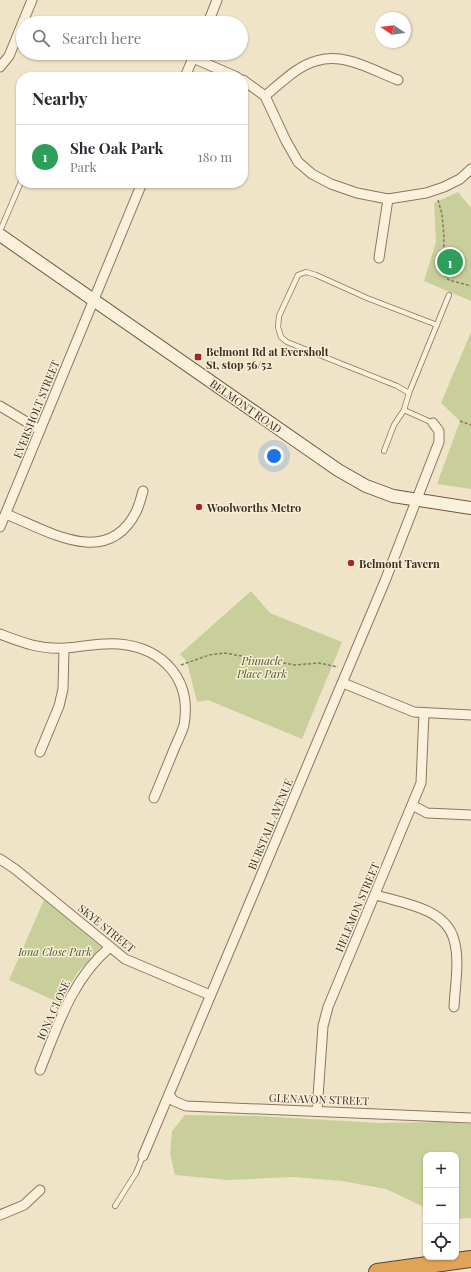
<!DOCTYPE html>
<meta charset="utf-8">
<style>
body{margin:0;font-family:"Playfair Display",serif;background:#f7f7f7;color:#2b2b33}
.controls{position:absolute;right:12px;bottom:12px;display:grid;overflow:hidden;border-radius:8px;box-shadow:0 1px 3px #0004}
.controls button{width:36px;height:36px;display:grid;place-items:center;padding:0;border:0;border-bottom:1px solid #e1e1e2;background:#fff;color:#2b2b33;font:20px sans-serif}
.compass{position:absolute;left:375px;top:12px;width:36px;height:36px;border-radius:50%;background:#fff;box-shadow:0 1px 3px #0004;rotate:283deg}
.you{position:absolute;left:274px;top:456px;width:14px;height:14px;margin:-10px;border:3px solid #fff;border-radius:50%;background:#1a73e8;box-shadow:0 0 0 6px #1a73e833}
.badge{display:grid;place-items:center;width:26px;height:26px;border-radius:50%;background:#9e2a2b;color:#fff;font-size:13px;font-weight:700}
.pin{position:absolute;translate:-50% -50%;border:2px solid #fff;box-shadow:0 1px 4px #0006}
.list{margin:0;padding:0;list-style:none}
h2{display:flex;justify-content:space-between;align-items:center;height:52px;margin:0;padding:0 16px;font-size:17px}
h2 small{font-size:13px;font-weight:400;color:#7c7c81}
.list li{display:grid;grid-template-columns:26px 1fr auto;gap:12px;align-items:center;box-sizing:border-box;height:64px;padding:0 16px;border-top:1px solid #e1e1e2}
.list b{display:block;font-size:15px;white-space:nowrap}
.list p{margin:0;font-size:13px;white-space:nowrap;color:#7c7c81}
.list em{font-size:13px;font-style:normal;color:#7c7c81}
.icon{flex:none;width:22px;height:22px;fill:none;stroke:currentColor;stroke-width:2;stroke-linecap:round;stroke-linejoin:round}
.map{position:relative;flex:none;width:471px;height:1272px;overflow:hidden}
.search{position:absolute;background:#fff;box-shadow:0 1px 3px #0004;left:16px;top:16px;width:232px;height:44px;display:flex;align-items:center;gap:10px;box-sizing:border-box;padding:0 14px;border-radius:22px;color:#7c7c81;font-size:15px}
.panel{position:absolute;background:#fff;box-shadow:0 1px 3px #0004;left:16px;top:72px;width:232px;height:116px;border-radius:16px}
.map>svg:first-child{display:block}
.green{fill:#c9cf9b}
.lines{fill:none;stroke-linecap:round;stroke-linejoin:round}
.service-casing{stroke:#8d765c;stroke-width:6}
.minor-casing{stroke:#8d765c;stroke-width:11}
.secondary-casing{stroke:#6f573f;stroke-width:14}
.motorway-casing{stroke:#5b4430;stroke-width:18}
.path{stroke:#8d765c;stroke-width:1.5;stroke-dasharray:3 2;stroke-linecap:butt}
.service{stroke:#faf1dc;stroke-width:4.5}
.minor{stroke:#faf1dc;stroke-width:9}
.secondary{stroke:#faf1dc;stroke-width:12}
.motorway{stroke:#e0a458;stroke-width:16}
.poi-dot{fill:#9e2a2b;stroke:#f7eed8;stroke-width:1.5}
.labels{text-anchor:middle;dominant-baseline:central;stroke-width:3;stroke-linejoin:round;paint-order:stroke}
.poi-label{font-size:11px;font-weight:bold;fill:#3d2e20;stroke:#f7eed8;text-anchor:start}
.street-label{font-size:11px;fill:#3d2e20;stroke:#f7eed8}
.park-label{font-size:11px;font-style:italic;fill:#4d5a26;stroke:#f7eed8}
</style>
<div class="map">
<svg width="471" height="1272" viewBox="0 0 471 1272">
<rect width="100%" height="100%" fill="#f0e4c8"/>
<g class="green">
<polygon points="458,192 471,208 471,301 424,281 436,242 434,203"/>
<polygon points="471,332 471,489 437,484 460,421 441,403"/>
<polygon points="251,591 270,613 342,642 302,739 208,700 197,702 187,662 180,654"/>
<polygon points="44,900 101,947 77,973 60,1003 9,980"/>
<polygon points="185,1115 256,1116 380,1123 444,1122 471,1124 471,1218 456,1219 456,1155 426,1155 426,1208 386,1189 342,1181 293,1177 228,1180 175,1175 170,1154 172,1131"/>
</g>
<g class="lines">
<g class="service-casing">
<g id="service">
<polyline points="0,231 21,182"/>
<polyline points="409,393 397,386 287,342 281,337 278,327 279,316 298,275 306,272 316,275 367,298 437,325"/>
<polyline points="404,410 433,423"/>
<polyline points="384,451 394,425 404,410 409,393 449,295"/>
<polyline points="115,1206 136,1173 143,1156"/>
</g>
</g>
<g class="minor-casing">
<g id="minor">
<polyline points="208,23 217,0"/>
<polyline points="193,58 237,77"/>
<polyline points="0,67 9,56 32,0"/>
<polyline points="185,77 195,53"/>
<polyline points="243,80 265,96 286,141 298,162 312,174 331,184 357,193 388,199 426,193 444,187 460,179 471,169"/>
<path d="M265,96C280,84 297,66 316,61C344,52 372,70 398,80"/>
<polyline points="379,258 388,199"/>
<polyline points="0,406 40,430"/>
<path d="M6,514C48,531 107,569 136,512C139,506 141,498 143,491"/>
<polyline points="0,527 142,183"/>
<path d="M0,634C21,642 41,650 65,648C83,647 101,642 119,644C163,648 192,679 184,725C182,732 178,740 175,747C168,764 161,781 154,798"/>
<polyline points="343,683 414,712 471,715"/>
<polyline points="40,752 59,706 63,689 64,649"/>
<polyline points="412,805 427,813 471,815"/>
<polyline points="0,859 15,869 125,959 210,995"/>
<path d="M376,895C402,903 446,908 454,940C460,960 455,986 454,1007"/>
<path d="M40,1070C58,1025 72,979 110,947"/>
<polyline points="169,1095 174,1101 186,1106 471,1118"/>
<polyline points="317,1111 323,1026 328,1007 421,783 424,713"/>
<polyline points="143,1156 385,581 439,442 439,431 433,423"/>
<polyline points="0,1215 24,1205 40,1190"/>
</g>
</g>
<g class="secondary-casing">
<polyline id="secondary" points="0,235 338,470 366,486 393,496 471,508"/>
</g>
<g class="motorway-casing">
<polyline id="motorway" points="377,1272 471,1259"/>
</g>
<g class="path">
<polyline points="438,200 442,214 444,237 443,270 445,276 449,280 471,286"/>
<polyline points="460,421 471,425"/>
<polyline points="181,665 209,655 224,653 295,665 319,663 338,667"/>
</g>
<use href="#service" class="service"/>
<use href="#minor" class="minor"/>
<use href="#secondary" class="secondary"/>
<use href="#motorway" class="motorway"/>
</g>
<g class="poi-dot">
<rect x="194" y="353" width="8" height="8" rx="2"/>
<circle cx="199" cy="507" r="4"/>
<circle cx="351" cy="563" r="4"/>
</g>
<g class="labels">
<g class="poi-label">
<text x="206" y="351">Belmont Rd at Eversholt<tspan x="206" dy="13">St, stop 56/52</tspan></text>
<text x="207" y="507">Woolworths Metro</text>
<text x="359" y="563">Belmont Tavern</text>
</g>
<g class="street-label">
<text transform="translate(246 406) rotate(35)">BELMONT ROAD</text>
<text transform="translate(36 409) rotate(-68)">EVERSHOLT STREET</text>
<text transform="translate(270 824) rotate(-67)">BURSTALL AVENUE</text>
<text transform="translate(357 907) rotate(-67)">HELEMON STREET</text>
<text transform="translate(107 928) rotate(39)">SKYE STREET</text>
<text transform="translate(53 1010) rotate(-66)">IONA CLOSE</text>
<text transform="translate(319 1099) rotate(2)">GLENAVON STREET</text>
</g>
<g class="park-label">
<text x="262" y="660">Pinnacle<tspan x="262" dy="13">Place Park</tspan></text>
<text x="55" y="951">Iona Close Park</text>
</g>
</g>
</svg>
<div class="controls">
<button>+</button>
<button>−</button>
<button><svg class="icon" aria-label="locate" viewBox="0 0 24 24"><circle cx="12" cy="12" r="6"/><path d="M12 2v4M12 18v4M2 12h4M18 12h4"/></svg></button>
</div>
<svg class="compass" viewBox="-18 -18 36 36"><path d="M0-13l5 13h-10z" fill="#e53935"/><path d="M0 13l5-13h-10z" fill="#7c7c81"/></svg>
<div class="you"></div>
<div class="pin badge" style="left:450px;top:262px;background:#2e9e5b">1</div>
<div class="search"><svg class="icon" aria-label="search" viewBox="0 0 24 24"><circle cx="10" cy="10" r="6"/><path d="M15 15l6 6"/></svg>Search here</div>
<section class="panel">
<h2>Nearby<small></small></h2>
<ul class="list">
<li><span class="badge" style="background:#2e9e5b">1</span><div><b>She Oak Park</b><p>Park</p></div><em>180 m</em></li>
</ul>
</section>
</div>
